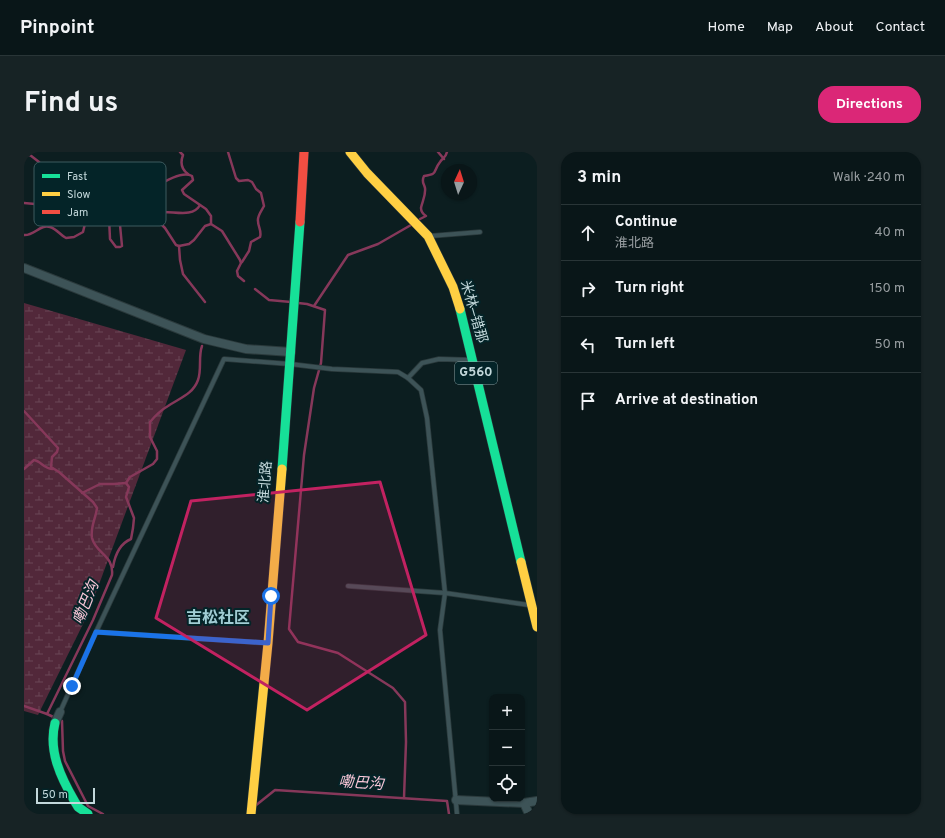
<!DOCTYPE html>
<meta charset="utf-8">
<style>
body{margin:0;font-family:Overpass,"Noto Sans SC",sans-serif;background:#172325;color:#f1f3f6}
.controls{position:absolute;right:12px;bottom:12px;display:grid;overflow:hidden;border-radius:8px;box-shadow:0 1px 3px #0004}
.controls button{width:36px;height:36px;display:grid;place-items:center;padding:0;border:0;border-bottom:1px solid #293537;background:#091618;color:#f1f3f6;font:20px sans-serif}
.compass{position:absolute;left:417px;top:12px;width:36px;height:36px;border-radius:50%;background:#091618;box-shadow:0 1px 3px #0004;rotate:4deg}
.scale{position:absolute;left:12px;bottom:10px;width:59px;box-sizing:border-box;padding-left:4px;border:2px solid #c3d8db;border-top:0;font-size:11px;line-height:14px;white-space:nowrap;color:#c3d8db;-webkit-text-stroke:3px #042428;paint-order:stroke}
.stop{position:absolute;width:12px;height:12px;margin:-9px;border:3px solid #1a73e8;border-radius:50%;background:#fff}
.stop.end{background:#1a73e8;border-color:#fff;box-shadow:0 1px 4px #0008}
.list{margin:0;padding:0;list-style:none}
h2{display:flex;justify-content:space-between;align-items:center;height:52px;margin:0;padding:0 16px;font-size:17px}
h2 small{font-size:13px;font-weight:400;color:#999fa2}
.list li{display:grid;grid-template-columns:26px 1fr auto;gap:12px;align-items:center;box-sizing:border-box;height:56px;padding:0 16px;border-top:1px solid #293537}
.list b{display:block;font-size:15px;white-space:nowrap}
.list p{margin:0;font-size:13px;white-space:nowrap;color:#999fa2}
.list em{font-size:13px;font-style:normal;color:#999fa2}
.icon{flex:none;width:22px;height:22px;fill:none;stroke:currentColor;stroke-width:2;stroke-linecap:round;stroke-linejoin:round}
.map{position:relative;flex:none;width:513px;height:662px;overflow:hidden;border-radius:16px}
header{display:flex;align-items:center;gap:24px;box-sizing:border-box;height:56px;padding:0 20px;background:#091618;border-bottom:1px solid #293537}
header strong{font-size:19px}
nav{display:flex;gap:22px;margin-inline-start:auto;font-size:14px}
.intro{display:flex;align-items:center;justify-content:space-between;box-sizing:border-box;height:96px;padding:0 24px}
h1{margin:0;font-size:28px}
.button{padding:10px 18px;border-radius:16px;background:#db2777;color:#fff;font-size:14px;font-weight:700}
main{display:flex;gap:24px;padding:0 24px}
aside{flex:1;background:#091618;border-radius:16px;box-shadow:0 1px 3px #0004}
.map>svg:first-child{display:block}
.wetland{fill:url(#wetland-marsh)}
.lines{fill:none;stroke-linecap:round;stroke-linejoin:round}
.stream{stroke:#86385a;stroke-width:2.5}
.lane-casing{stroke:#2b3a3c;stroke-width:5.5}
.street-casing{stroke:#2b3a3c;stroke-width:10}
.fast-casing{stroke:#2b3a3c;stroke-width:10}
.slow-casing{stroke:#2b3a3c;stroke-width:10}
.jam-casing{stroke:#2b3a3c;stroke-width:10}
.lane{stroke:#3d5357;stroke-width:4}
.street{stroke:#3d5357;stroke-width:8}
.fast{stroke:#16e098;stroke-width:9}
.slow{stroke:#ffcf43;stroke-width:9}
.jam{stroke:#f24e42;stroke-width:9}
.route{stroke:#1a73e8;stroke-width:5}
.marked{fill:#c22261;fill-opacity:0.2;stroke:#c22261;stroke-width:3;stroke-linejoin:round}
.labels{text-anchor:middle;dominant-baseline:central;stroke-width:4;stroke-linejoin:round;paint-order:stroke}
.shield{fill:#042428;stroke:#8aa2a5;stroke-width:1}
.shield-label{font-size:13px;font-weight:bold;fill:#c3d8db}
.street-label{font-size:14px;fill:#c3d8db;stroke:#042428}
.water-label{font-size:15px;font-style:italic;fill:#fac7d8;stroke:#042428}
.quarter-label{font-size:16px;font-weight:bold;fill:#a1cdd4;stroke:#042428}
.key{fill:#042428;stroke:#3d5a5e;stroke-width:1}
.key-label{font-size:11px;fill:#c3d8db}
</style>
<header>
<strong>Pinpoint</strong>
<nav><a>Home</a><a>Map</a><a>About</a><a>Contact</a></nav>
</header>
<div class="intro"><h1>Find us</h1><a class="button">Directions</a></div>
<main>
<div class="map">
<svg width="513" height="662" viewBox="0 0 513 662">
<defs>
<pattern id="wetland-marsh" width="20" height="14" patternUnits="userSpaceOnUse"><rect width="20" height="14" fill="#52283a"/><path d="M1 5h8M5 5V1M11 12h8M15 12V8" fill="none" stroke="#694656"/></pattern>
</defs>
<rect width="100%" height="100%" fill="#0c1e20"/>
<polygon class="wetland" points="0,151 162,198 64,462 14,563 0,559"/>
<g class="lines">
<g class="stream">
<path d="M156,0L159,3C156,11 157,17 164,22"/>
<path d="M204,0L212,26L215,29L224,28L228,30L232,37L237,41L240,54C238,58 233,64 234,69C234,75 238,79 236,85L227,90L225,99L218,110"/>
<polyline points="414,0 420,7"/>
<path d="M0,4L6,3L15,10L21,18L36,20L38,24L37,29L27,32L24,39L27,42L36,45C38,49 37,51 33,54L0,51"/>
<path d="M176,53C169,66 150,59 137,60L135,67L137,72L141,76L152,93L155,94L165,92L170,88L181,74L187,72"/>
<path d="M396,67L402,64C399,62 397,59 397,56C398,50 402,44 401,36C400,31 397,30 400,24C415,22 408,20 416,10C419,6 422,5 423,0"/>
<path d="M0,83C10,84 16,72 26,75C33,77 36,83 42,86L50,85L59,80C60,76 61,72 62,67C62,63 61,59 62,54C64,46 76,42 84,44L86,87L92,95H96L98,94L96,73L98,61C109,50 153,15 168,24L169,28L158,38L160,42L182,57L187,64V72L198,79L216,108L217,111L213,119L214,124L220,129"/>
<polyline points="155,94 156,108 159,122 181,150"/>
<polyline points="231,137 245,148 267,150"/>
<polyline points="274,151 283,152 301,158 297,211 290,236 280,303 265,477 274,490 314,501 369,536 381,550 382,590 380,646"/>
<polyline points="290,154 324,103 354,92 387,73"/>
<path d="M0,259L34,296L33,300L28,305L27,315L35,320L69,350L73,356C72,366 66,375 68,386C72,402 90,403 88,423L69,468L23,562"/>
<path d="M0,317L10,308C17,309 20,317 29,317"/>
<path d="M102,331L106,325L129,312L133,307V299L126,285V270C131,264 137,258 144,254C156,246 169,242 174,228C178,217 174,205 178,194"/>
<polyline points="58,341 76,332 90,332 102,331"/>
<path d="M89,415C91,403 95,392 107,387L109,376L110,366L102,345L105,335L102,331"/>
<polyline points="0,554 23,562 38,569 39,599 41,609 64,654 79,662"/>
<polyline points="231,654 251,638 423,649 425,662"/>
</g>
<g class="lane-casing">
<g id="lane">
<polyline points="406,84 456,80"/>
<polyline points="384,226 398,211 415,207 447,208"/>
<polyline points="324,434 421,441 505,453"/>
<polyline points="72,480 243,491"/>
<polyline points="36,560 72,480 200,207 266,212 308,217 374,220 384,226 397,238 403,266 421,441 416,478 433,662"/>
</g>
</g>
<g class="street-casing">
<g id="street">
<polyline points="0,116 180,187 222,197 267,200"/>
<polyline points="31,571 36,560"/>
<polyline points="432,648 500,651 513,649"/>
<polyline points="500,651 505,662"/>
</g>
</g>
<g class="fast-casing">
<g id="fast">
<polyline points="436,157 497,410"/>
<polyline points="258,317 276,70"/>
<path d="M31,571C24,599 37,626 51,650L54,655L64,662"/>
</g>
</g>
<g class="slow-casing">
<g id="slow">
<polyline points="326,0 343,21 404,84 429,135 436,157"/>
<polyline points="497,410 513,475"/>
<polyline points="227,662 244,491 258,317"/>
</g>
</g>
<g class="jam-casing">
<polyline id="jam" points="276,70 280,0"/>
</g>
<use href="#lane" class="lane"/>
<use href="#street" class="street"/>
<use href="#fast" class="fast"/>
<use href="#slow" class="slow"/>
<use href="#jam" class="jam"/>
</g>
<g class="lines">
<polyline class="route" points="48,534 72,480 244,491 247,444"/>
</g>
<path class="marked" d="M356,330L402,483L283,558L132,466L167,349Z"/>
<g class="labels">
<rect class="shield" x="431" y="210" width="42" height="22" rx="3"/>
<g class="shield-label">
<text x="452" y="221">G560</text>
</g>
<g class="street-label">
<text transform="translate(449 160) rotate(74)">米林—错那</text>
<text transform="translate(242 330) rotate(-85)">淮北路</text>
</g>
<g class="water-label">
<text transform="translate(63 451) rotate(-68)">嘞巴沟</text>
<text transform="translate(337 632) rotate(4)">嘞巴沟</text>
</g>
<g class="quarter-label">
<text x="194" y="467">吉松社区</text>
</g>
</g>
<rect x="10" y="10" width="132" height="64" rx="6" class="key"/>
<rect x="18" y="22" width="18" height="4" fill="#16e098"/>
<rect x="18" y="40" width="18" height="4" fill="#ffcf43"/>
<rect x="18" y="58" width="18" height="4" fill="#f24e42"/>
<g class="key-label">
<text x="43" y="28">Fast</text>
<text x="43" y="46">Slow</text>
<text x="43" y="64">Jam</text>
</g>
</svg>
<div class="controls">
<button>+</button>
<button>−</button>
<button><svg class="icon" aria-label="locate" viewBox="0 0 24 24"><circle cx="12" cy="12" r="6"/><path d="M12 2v4M12 18v4M2 12h4M18 12h4"/></svg></button>
</div>
<svg class="compass" viewBox="-18 -18 36 36"><path d="M0-13l5 13h-10z" fill="#e53935"/><path d="M0 13l5-13h-10z" fill="#999fa2"/></svg>
<div class="scale">50 m</div>
<div class="stop" style="left:247px;top:444px"></div>
<div class="stop end" style="left:48px;top:534px"></div>
</div>
<aside>
<h2>3 min<small>Walk · 240 m</small></h2>
<ul class="list">
<li><svg class="icon" aria-label="ahead" viewBox="0 0 24 24"><path d="M12 20V5M6 11l6-6 6 6"/></svg><div><b>Continue</b><p>淮北路</p></div><em>40 m</em></li>
<li><svg class="icon" aria-label="right" viewBox="0 0 24 24"><path d="M7 20v-9h11M14 6l5 5-5 5"/></svg><div><b>Turn right</b></div><em>150 m</em></li>
<li><svg class="icon" aria-label="left" viewBox="0 0 24 24"><path d="M17 20v-9H6M10 6l-5 5 5 5"/></svg><div><b>Turn left</b></div><em>50 m</em></li>
<li><svg class="icon" aria-label="arrive" viewBox="0 0 24 24"><path d="M6 21V4h12l-3 4 3 4H6"/></svg><div><b>Arrive at destination</b></div></li>
</ul>
</aside>
</main>
